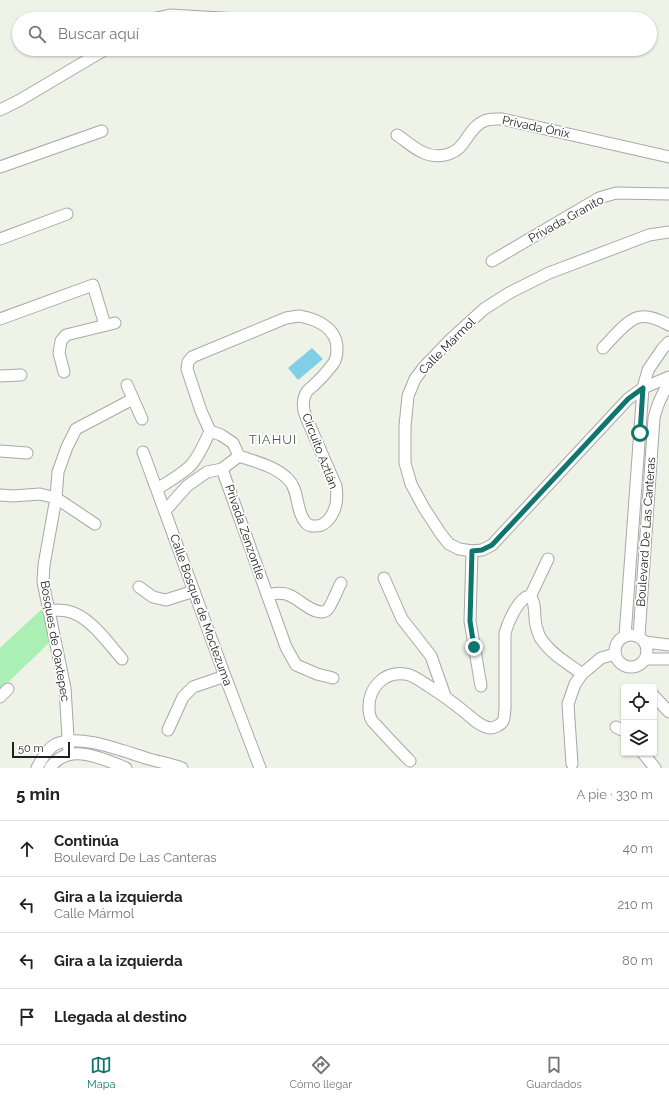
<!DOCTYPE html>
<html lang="es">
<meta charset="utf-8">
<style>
body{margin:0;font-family:Raleway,sans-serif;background:#f2f2f2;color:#222}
.controls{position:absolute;right:12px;bottom:12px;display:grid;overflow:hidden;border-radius:4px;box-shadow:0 1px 3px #0004}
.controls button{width:36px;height:36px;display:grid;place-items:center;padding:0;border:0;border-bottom:1px solid #e0e0e0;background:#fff;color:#222;font:20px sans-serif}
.scale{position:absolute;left:12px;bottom:10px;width:58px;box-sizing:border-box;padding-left:4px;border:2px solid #212121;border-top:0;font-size:11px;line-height:14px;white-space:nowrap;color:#212121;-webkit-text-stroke:3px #fff;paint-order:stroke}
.stop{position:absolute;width:12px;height:12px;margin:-9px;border:3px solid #0f766e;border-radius:50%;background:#fff}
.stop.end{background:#0f766e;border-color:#fff;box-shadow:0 1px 4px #0008}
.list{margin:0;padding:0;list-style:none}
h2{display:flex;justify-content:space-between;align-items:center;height:52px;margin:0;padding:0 16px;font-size:17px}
h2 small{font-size:13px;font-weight:400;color:#767676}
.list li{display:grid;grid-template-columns:26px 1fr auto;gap:12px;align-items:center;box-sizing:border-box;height:56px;padding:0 16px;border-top:1px solid #e0e0e0}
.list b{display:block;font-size:15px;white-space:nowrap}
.list p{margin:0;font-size:13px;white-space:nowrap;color:#767676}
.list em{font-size:13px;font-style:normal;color:#767676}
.icon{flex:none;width:22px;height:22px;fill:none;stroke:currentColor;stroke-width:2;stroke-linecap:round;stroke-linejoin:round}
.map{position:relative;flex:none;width:669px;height:768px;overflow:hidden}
.search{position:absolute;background:#fff;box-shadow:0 1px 3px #0004;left:12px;right:12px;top:12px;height:44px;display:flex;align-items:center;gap:10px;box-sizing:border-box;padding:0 14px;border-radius:22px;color:#767676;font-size:15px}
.sheet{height:276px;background:#fff}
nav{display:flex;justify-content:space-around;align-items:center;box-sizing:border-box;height:56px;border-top:1px solid #e0e0e0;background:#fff;font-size:11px;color:#767676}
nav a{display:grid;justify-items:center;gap:2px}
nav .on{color:#0f766e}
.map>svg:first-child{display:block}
.grass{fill:#aaefb3}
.pitch{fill:#80cfe6}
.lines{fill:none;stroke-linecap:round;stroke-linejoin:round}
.minor-casing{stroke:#a8a8a8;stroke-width:13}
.minor{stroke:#fff;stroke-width:11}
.route{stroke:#0f766e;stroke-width:5}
.labels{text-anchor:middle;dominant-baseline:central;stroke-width:3.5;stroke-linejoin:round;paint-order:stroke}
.street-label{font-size:12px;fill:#212121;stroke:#fff}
.neighbourhood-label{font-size:13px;letter-spacing:1px;fill:#545454;stroke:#fff}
</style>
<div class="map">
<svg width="669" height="768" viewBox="0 0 669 768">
<rect width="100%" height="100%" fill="#eff2e7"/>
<polygon class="grass" points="45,606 51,641 0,690 0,648"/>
<polygon class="pitch" points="312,348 323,359 298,380 288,368"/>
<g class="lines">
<g class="minor-casing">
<g id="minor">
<polyline points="152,19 170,15 238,19"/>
<polyline points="0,110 20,100 106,49"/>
<path d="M397,135C405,140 413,148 422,152C434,158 449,157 459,148C468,139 472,126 484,121C490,118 496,119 502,119L669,157"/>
<polyline points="0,167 102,131"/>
<polyline points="669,232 649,235 549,273 509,293 484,309 451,339 424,367 415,379 408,396 405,426 405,463 411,484 424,508 441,534 449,544 459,549 472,551 482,550 492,545 628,399 643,388 669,377"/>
<polyline points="0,239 67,214"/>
<polyline points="492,261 599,198 616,193 669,194"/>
<path d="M299,316C317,319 337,328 337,349C337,354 336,360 333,364C328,370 323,377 317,382C314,386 308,389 306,393C302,401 303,410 306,417L336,486C337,492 337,498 336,504C334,514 326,527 315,526C311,526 309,526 306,523C295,511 300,491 288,479C275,466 256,462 239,456L233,443L221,435L210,431L201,411L187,369L188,362L192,357L286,318Z"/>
<polyline points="0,319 93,285 105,325"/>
<path d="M603,348C612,339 624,323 636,318C646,314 660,320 669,325"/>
<polyline points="64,372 59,353 61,341 66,335 115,323"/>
<polyline points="0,376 21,375"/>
<polyline points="127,385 142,419"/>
<polyline points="0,451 27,453"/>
<polyline points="143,452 225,676 260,768"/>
<polyline points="222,469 286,647 296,665 317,674 333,678"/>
<path d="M157,489C168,482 179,476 189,467C198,459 205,442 210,431"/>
<polyline points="0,495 13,496 40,494 56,498 95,524"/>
<polyline points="165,511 187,486 207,472 222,469 239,456"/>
<polyline points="472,551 470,621 481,686"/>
<polyline points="384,578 402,619 431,656 445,696"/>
<polyline points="139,587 153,597 166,600 194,591"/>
<path d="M267,595C275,593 284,592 291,596C300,600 317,618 327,610C331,607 338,588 341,583"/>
<path d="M530,597C537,602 533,620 537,629C538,632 539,637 542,640C551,654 569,664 582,674"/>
<path d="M48,610C55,610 61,610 67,611C89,615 108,643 122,659"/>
<circle cx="631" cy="651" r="16"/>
<polyline points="625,636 643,388 648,370 663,348 669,342"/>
<path d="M639,636L654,418C657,405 662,394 669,383"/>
<polyline points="645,642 669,645"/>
<polyline points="646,659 669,659"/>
<polyline points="654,696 669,712"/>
<polyline points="0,697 8,689"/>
<polyline points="616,727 624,731"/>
<polyline points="168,730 183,697 193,687 225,676"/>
<polyline points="643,753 655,768"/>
<polyline points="69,754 65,688 43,582 44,565 56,498 58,472 67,447 76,429 133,399"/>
<path d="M410,761C398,749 387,737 376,725C371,721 369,715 369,709C368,688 384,671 405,674C414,675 420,681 427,685C441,694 454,703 467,714C473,719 481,727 490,728C494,728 501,725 503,721C505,718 504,713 505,709V633C508,622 516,604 526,597H530L548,559"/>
<polyline points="572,764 568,704 575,684 582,674 601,658 615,654"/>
<path d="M37,768C41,760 48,748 56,744C80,733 125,752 149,759C160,762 172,764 182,768"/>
<path d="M50,768C68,741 103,759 126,768"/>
</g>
</g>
<use href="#minor" class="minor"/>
</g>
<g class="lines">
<polyline class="route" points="474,647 470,621 472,551 482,550 492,545 628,399 643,388 640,433"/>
</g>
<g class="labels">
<g class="street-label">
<text transform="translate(536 127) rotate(12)">Privada Ónix</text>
<text transform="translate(566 219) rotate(-29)">Privada Granito</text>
<text transform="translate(447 346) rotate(-45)">Calle Mármol</text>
<text transform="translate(320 451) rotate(69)">Circuito Aztlán</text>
<text transform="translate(245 532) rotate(71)">Privada Zenzontle</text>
<text transform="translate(646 532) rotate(-86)">Boulevard De Las Canteras</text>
<text transform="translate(201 610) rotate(70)">Calle Bosque de Moctezuma</text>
<text transform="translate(55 641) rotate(80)">Bosques de Oaxtepec</text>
</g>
<g class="neighbourhood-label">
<text x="273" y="439">TIAHUI</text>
</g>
</g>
</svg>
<div class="controls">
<button><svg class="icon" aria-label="locate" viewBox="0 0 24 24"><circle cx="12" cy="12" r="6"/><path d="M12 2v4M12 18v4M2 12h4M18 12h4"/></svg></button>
<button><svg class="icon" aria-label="layers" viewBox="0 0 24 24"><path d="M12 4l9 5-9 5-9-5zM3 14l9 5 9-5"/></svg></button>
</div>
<div class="scale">50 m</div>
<div class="stop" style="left:640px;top:433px"></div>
<div class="stop end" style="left:474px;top:647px"></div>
<div class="search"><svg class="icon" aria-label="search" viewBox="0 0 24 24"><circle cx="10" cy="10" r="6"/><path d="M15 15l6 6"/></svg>Buscar aquí</div>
</div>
<section class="sheet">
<h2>5 min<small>A pie · 330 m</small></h2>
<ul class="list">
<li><svg class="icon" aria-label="ahead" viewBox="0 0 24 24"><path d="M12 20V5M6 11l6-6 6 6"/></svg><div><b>Continúa</b><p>Boulevard De Las Canteras</p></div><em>40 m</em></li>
<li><svg class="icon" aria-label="left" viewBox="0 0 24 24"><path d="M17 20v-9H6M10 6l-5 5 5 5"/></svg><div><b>Gira a la izquierda</b><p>Calle Mármol</p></div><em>210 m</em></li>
<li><svg class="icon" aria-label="left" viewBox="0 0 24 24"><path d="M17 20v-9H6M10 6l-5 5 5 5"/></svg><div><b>Gira a la izquierda</b></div><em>80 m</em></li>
<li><svg class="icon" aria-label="arrive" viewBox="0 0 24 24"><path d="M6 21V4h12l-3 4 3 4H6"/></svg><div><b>Llegada al destino</b></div></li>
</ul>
</section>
<nav>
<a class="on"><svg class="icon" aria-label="map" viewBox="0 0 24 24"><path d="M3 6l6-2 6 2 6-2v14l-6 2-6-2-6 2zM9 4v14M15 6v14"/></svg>Mapa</a>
<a><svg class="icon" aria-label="directions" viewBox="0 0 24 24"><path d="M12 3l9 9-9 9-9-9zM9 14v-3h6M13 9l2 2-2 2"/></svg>Cómo llegar</a>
<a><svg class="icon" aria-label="saved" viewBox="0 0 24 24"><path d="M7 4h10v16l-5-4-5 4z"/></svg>Guardados</a>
</nav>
